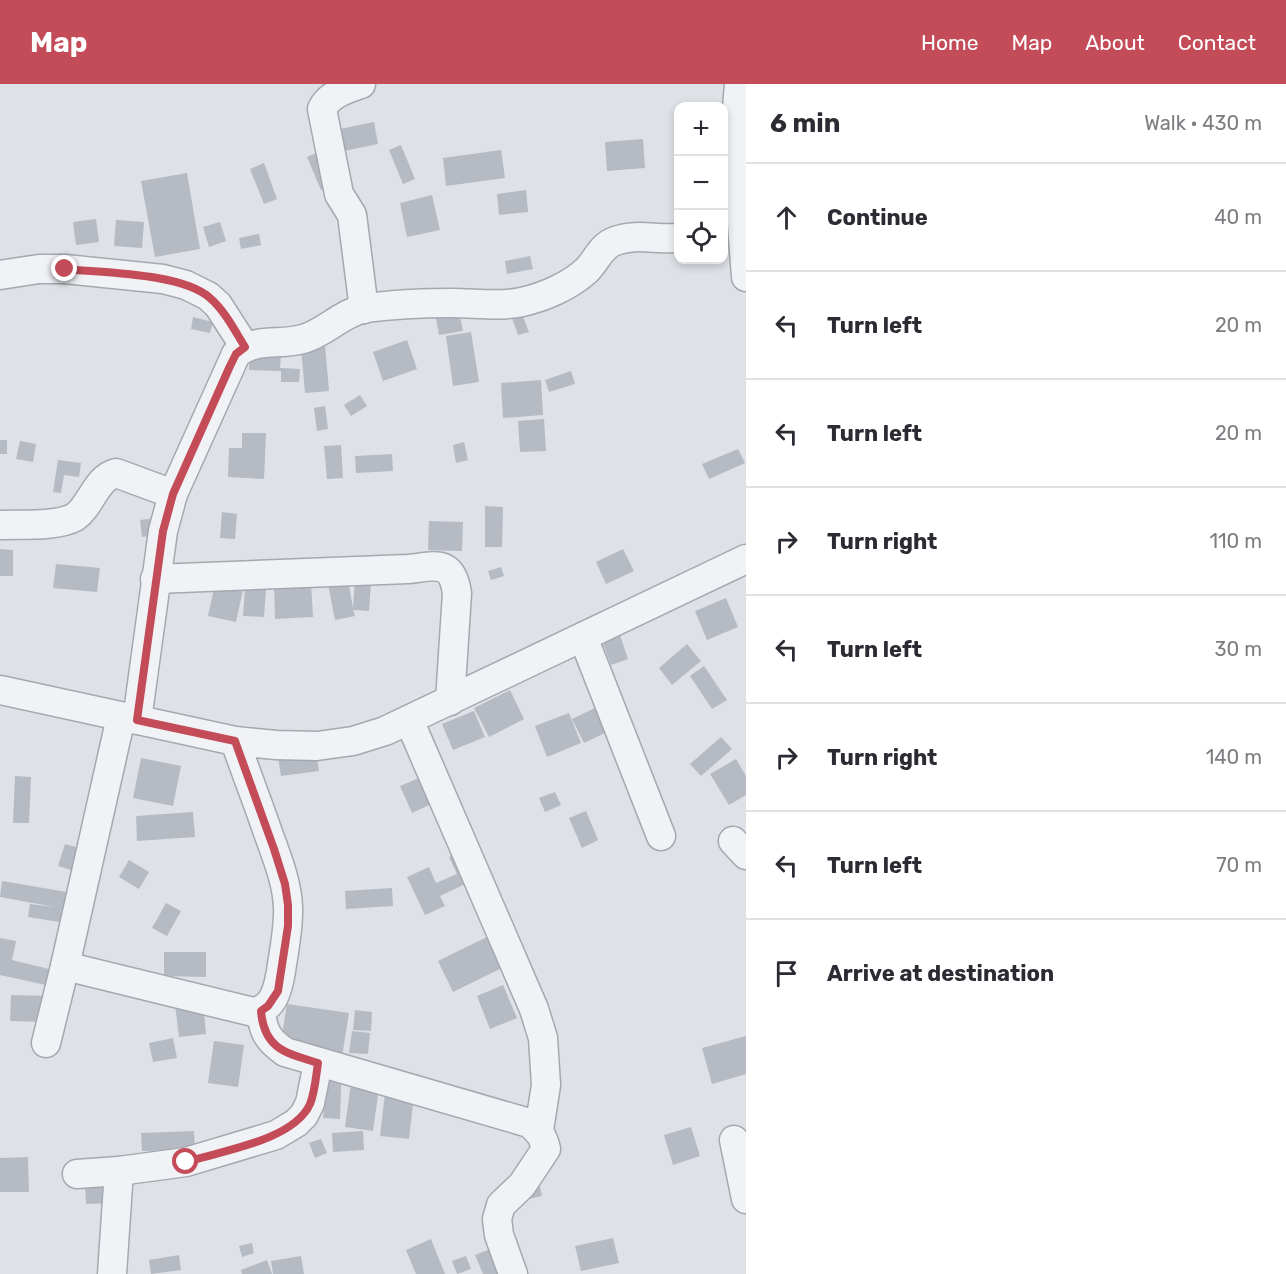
<!DOCTYPE html>
<meta charset="utf-8">
<style>
body{margin:0;font-family:Rubik,sans-serif;background:#f2f2f3;color:#2b2b33}
.controls{position:absolute;right:18px;top:18px;display:grid;overflow:hidden;border-radius:12px;box-shadow:0 3px 9px #0003}
.controls button{width:54px;height:54px;display:grid;place-items:center;padding:0;border:0;border-bottom:2px solid #e1e1e2;background:#fff;color:#2b2b33;font:30px sans-serif}
.stop{position:absolute;width:18px;height:18px;margin:-14px;border:4px solid #c34c58;border-radius:50%;background:#fff}
.stop.end{background:#c34c58;border-color:#fff;box-shadow:0 2px 6px #0008}
.list{margin:0;padding:0;list-style:none}
h2{display:flex;justify-content:space-between;align-items:center;height:78px;margin:0;padding:0 24px;font-size:26px}
h2 small{font-size:20px;font-weight:400;color:#7c7c81}
.list li{display:grid;grid-template-columns:39px 1fr auto;gap:18px;align-items:center;box-sizing:border-box;height:108px;padding:0 24px;border-top:2px solid #e1e1e2}
.list b{display:block;font-size:22px;white-space:nowrap}
.list em{font-size:20px;font-style:normal;color:#7c7c81}
.icon{flex:none;width:33px;height:33px;fill:none;stroke:currentColor;stroke-width:2;stroke-linecap:round;stroke-linejoin:round}
.map{position:relative;flex:none;width:746px;height:1190px;overflow:hidden}
header{display:flex;align-items:center;gap:36px;box-sizing:border-box;height:84px;padding:0 30px;background:#c34c58;color:#fff}
header strong{font-size:28px}
nav{display:flex;gap:33px;margin-inline-start:auto;font-size:21px}
main{display:flex}
aside{flex:1;background:#fff}
.map>svg:first-child{display:block}
.building{fill:#b6bac3}
.lines{fill:none;stroke-linecap:round;stroke-linejoin:round}
.minor-casing{stroke:#a4a8b0;stroke-width:31}
.minor{stroke:#f0f2f5;stroke-width:28}
.route{stroke:#c34c58;stroke-width:8}
</style>
<header>
<strong>Map</strong>
<nav><a>Home</a><a>Map</a><a>About</a><a>Contact</a></nav>
</header>
<main>
<div class="map">
<svg width="746" height="1190" viewBox="0 0 746 1190">
<rect width="100%" height="100%" fill="#dee1e6"/>
<g class="building">
<polygon points="374,38 378,60 339,68 335,46"/>
<polygon points="643,55 645,84 607,87 605,58"/>
<polygon points="401,61 415,95 403,100 389,66"/>
<polygon points="326,65 340,97 321,106 307,73"/>
<polygon points="501,66 505,94 446,102 443,74"/>
<polygon points="264,79 277,115 264,120 250,85"/>
<polygon points="187,89 200,165 155,173 141,97"/>
<polygon points="526,106 528,128 499,131 497,110"/>
<polygon points="432,111 440,146 407,153 400,119"/>
<polygon points="96,135 99,158 76,161 73,138"/>
<polygon points="116,136 144,138 142,164 114,162"/>
<polygon points="220,138 226,157 209,163 203,143"/>
<polygon points="259,150 261,161 241,165 239,154"/>
<polygon points="530,172 533,185 507,190 505,177"/>
<polygon points="457,218 463,247 439,251 434,223"/>
<polygon points="522,230 529,248 518,251 512,234"/>
<polygon points="193,233 213,238 210,249 191,245"/>
<polygon points="471,248 479,298 453,302 446,252"/>
<polygon points="324,250 329,307 305,309 300,252"/>
<polygon points="250,254 282,255 280,284 300,285 299,298 281,298 281,287 249,286"/>
<polygon points="407,256 417,285 383,297 373,268"/>
<polygon points="571,287 575,300 549,308 545,296"/>
<polygon points="541,296 543,331 503,334 501,299"/>
<polygon points="360,311 367,322 351,332 344,321"/>
<polygon points="325,322 328,345 317,347 314,324"/>
<polygon points="544,335 546,367 520,368 518,337"/>
<polygon points="242,349 266,349 264,395 228,393 229,364 242,364"/>
<rect x="0" y="356" width="7" height="14"/>
<polygon points="20,357 36,360 33,378 16,375"/>
<polygon points="464,358 468,376 456,379 453,361"/>
<polygon points="341,361 343,394 327,395 324,362"/>
<polygon points="738,365 745,379 709,395 702,380"/>
<polygon points="392,370 393,387 356,389 355,372"/>
<polygon points="58,376 81,379 79,393 64,391 61,409 53,408"/>
<polygon points="485,422 503,423 502,463 485,463"/>
<polygon points="222,428 237,430 235,455 220,454"/>
<polygon points="165,433 166,450 142,453 140,436"/>
<polygon points="429,437 463,438 462,467 428,466"/>
<polygon points="0,465 13,466 13,492 0,492"/>
<polygon points="623,465 634,487 606,500 596,478"/>
<polygon points="56,480 100,484 97,508 53,504"/>
<polygon points="501,483 504,492 491,496 488,487"/>
<polygon points="216,495 244,501 236,538 208,532"/>
<polygon points="348,496 353,524 355,496 371,498 369,527 353,526 355,532 335,536 328,500"/>
<polygon points="311,498 313,533 275,535 274,500"/>
<polygon points="245,505 266,506 264,533 243,532"/>
<polygon points="726,514 738,543 707,556 695,527"/>
<polygon points="620,551 628,575 611,581 602,557"/>
<polygon points="687,560 701,577 672,601 659,584"/>
<polygon points="704,582 727,616 712,625 690,592"/>
<polygon points="510,606 524,635 489,653 474,624"/>
<polygon points="603,620 615,644 584,659 572,635"/>
<polygon points="474,627 485,653 453,666 442,640"/>
<polygon points="569,629 581,659 547,673 535,642"/>
<polygon points="721,653 732,665 701,692 690,680"/>
<polygon points="315,662 319,687 281,692 277,667"/>
<polygon points="141,674 181,682 173,722 133,714"/>
<polygon points="736,675 746,692 746,711 729,721 710,690"/>
<polygon points="428,690 440,716 412,729 400,702"/>
<polygon points="15,692 31,693 29,739 13,739"/>
<polygon points="555,708 561,721 545,728 539,714"/>
<polygon points="586,727 598,756 582,764 569,734"/>
<polygon points="193,728 195,753 137,757 136,732"/>
<polygon points="65,760 97,769 90,792 58,782"/>
<polygon points="467,765 480,793 440,812 445,822 425,831 407,793 429,783 436,799 457,790 449,773"/>
<polygon points="129,776 149,788 139,805 119,793"/>
<polygon points="2,797 67,808 64,825 73,840 28,833 30,820 55,823 0,813"/>
<polygon points="392,804 393,822 346,825 345,807"/>
<polygon points="166,819 181,827 167,852 152,844"/>
<polygon points="497,848 512,879 453,908 438,877"/>
<polygon points="0,854 16,857 12,876 49,885 46,901 0,891"/>
<polygon points="164,868 206,868 206,893 164,892"/>
<polygon points="503,901 517,934 490,945 477,912"/>
<polygon points="11,911 50,912 49,938 10,937"/>
<polygon points="203,918 206,950 179,953 175,921"/>
<polygon points="287,920 349,929 342,973 280,964"/>
<polygon points="355,926 372,928 371,947 353,946"/>
<polygon points="352,947 370,949 368,970 349,969"/>
<polygon points="746,952 746,990 712,1000 702,964"/>
<polygon points="173,954 177,974 153,978 149,959"/>
<polygon points="214,957 244,961 238,1003 208,999"/>
<polygon points="326,978 342,979 340,1035 323,1034"/>
<polygon points="351,999 379,1004 373,1047 345,1043"/>
<polygon points="385,1009 414,1011 409,1055 380,1052"/>
<polygon points="691,1043 700,1072 673,1081 664,1051"/>
<polygon points="194,1047 195,1066 142,1067 141,1049"/>
<polygon points="363,1047 364,1066 333,1068 332,1049"/>
<polygon points="321,1055 327,1069 315,1074 309,1059"/>
<polygon points="28,1073 29,1108 0,1108 0,1074"/>
<polygon points="110,1083 112,1119 86,1120 84,1084"/>
<polygon points="539,1098 542,1112 519,1117"/>
<polygon points="613,1154 619,1179 581,1187 575,1162"/>
<polygon points="431,1155 445,1190 416,1190 406,1166"/>
<polygon points="252,1159 254,1169 242,1173 239,1162"/>
<polygon points="500,1161 512,1190 483,1190 475,1171"/>
<polygon points="179,1171 181,1186 151,1190 149,1176"/>
<polygon points="301,1172 304,1190 273,1190 271,1177"/>
<polygon points="466,1172 471,1185 457,1190 452,1177"/>
<polygon points="267,1176 272,1190 242,1190 241,1186"/>
</g>
<g class="lines">
<g class="minor-casing">
<g id="minor">
<path d="M361,0C347,5 329,10 322,25L339,110L352,131L364,225"/>
<polyline points="739,0 735,49 746,193"/>
<polyline points="0,191 39,185 65,185 163,195 186,201 208,212 218,221 245,263"/>
<path d="M0,441C20,440 57,443 75,433C91,422 96,394 116,389L173,410"/>
<path d="M155,495L408,485C436,482 452,475 457,509L450,617"/>
<polyline points="583,553 661,752"/>
<polyline points="0,606 235,657 276,661 317,662 353,657 385,647 746,475"/>
<path d="M137,636L163,447L173,410L236,270C258,252 281,263 306,254C327,247 343,228 367,224C395,220 425,219 453,219C476,219 499,223 522,218C544,213 570,202 587,186C597,176 601,162 615,157C636,149 657,156 678,154"/>
<polyline points="409,636 534,925 543,954 546,1001 539,1046"/>
<polyline points="733,757 746,771"/>
<path d="M65,882L253,928C274,925 278,905 281,887C284,866 289,844 288,823C287,796 275,769 266,743C256,714 245,686 235,657"/>
<path d="M261,927C263,948 268,956 285,968L529,1039C539,1047 543,1052 546,1065L522,1101L501,1121L497,1135L499,1151L513,1190"/>
<polyline points="46,959 65,882 121,633"/>
<polyline points="734,1056 746,1115"/>
<polyline points="77,1090 119,1087 186,1078 276,1051 296,1039 304,1031 310,1019 318,979"/>
<polyline points="112,1190 119,1087"/>
</g>
</g>
<use href="#minor" class="minor"/>
</g>
<g class="lines">
<path class="route" d="M65,185C103,189 182,189 210,214C225,227 235,247 245,263L236,270L230,282L173,410L163,447L137,636L235,657L274,765L285,800L288,821V842L278,907L268,922L261,927C264,965 286,969 318,979C316,992 315,1008 310,1020C294,1056 222,1067 186,1078"/>
</g>
</svg>
<div class="controls">
<button>+</button>
<button>−</button>
<button><svg class="icon" aria-label="locate" viewBox="0 0 24 24"><circle cx="12" cy="12" r="6"/><path d="M12 2v4M12 18v4M2 12h4M18 12h4"/></svg></button>
</div>
<div class="stop" style="left:186px;top:1078px"></div>
<div class="stop end" style="left:65px;top:185px"></div>
</div>
<aside>
<h2>6 min<small>Walk · 430 m</small></h2>
<ul class="list">
<li><svg class="icon" aria-label="ahead" viewBox="0 0 24 24"><path d="M12 20V5M6 11l6-6 6 6"/></svg><div><b>Continue</b></div><em>40 m</em></li>
<li><svg class="icon" aria-label="left" viewBox="0 0 24 24"><path d="M17 20v-9H6M10 6l-5 5 5 5"/></svg><div><b>Turn left</b></div><em>20 m</em></li>
<li><svg class="icon" aria-label="left" viewBox="0 0 24 24"><path d="M17 20v-9H6M10 6l-5 5 5 5"/></svg><div><b>Turn left</b></div><em>20 m</em></li>
<li><svg class="icon" aria-label="right" viewBox="0 0 24 24"><path d="M7 20v-9h11M14 6l5 5-5 5"/></svg><div><b>Turn right</b></div><em>110 m</em></li>
<li><svg class="icon" aria-label="left" viewBox="0 0 24 24"><path d="M17 20v-9H6M10 6l-5 5 5 5"/></svg><div><b>Turn left</b></div><em>30 m</em></li>
<li><svg class="icon" aria-label="right" viewBox="0 0 24 24"><path d="M7 20v-9h11M14 6l5 5-5 5"/></svg><div><b>Turn right</b></div><em>140 m</em></li>
<li><svg class="icon" aria-label="left" viewBox="0 0 24 24"><path d="M17 20v-9H6M10 6l-5 5 5 5"/></svg><div><b>Turn left</b></div><em>70 m</em></li>
<li><svg class="icon" aria-label="arrive" viewBox="0 0 24 24"><path d="M6 21V4h12l-3 4 3 4H6"/></svg><div><b>Arrive at destination</b></div></li>
</ul>
</aside>
</main>
